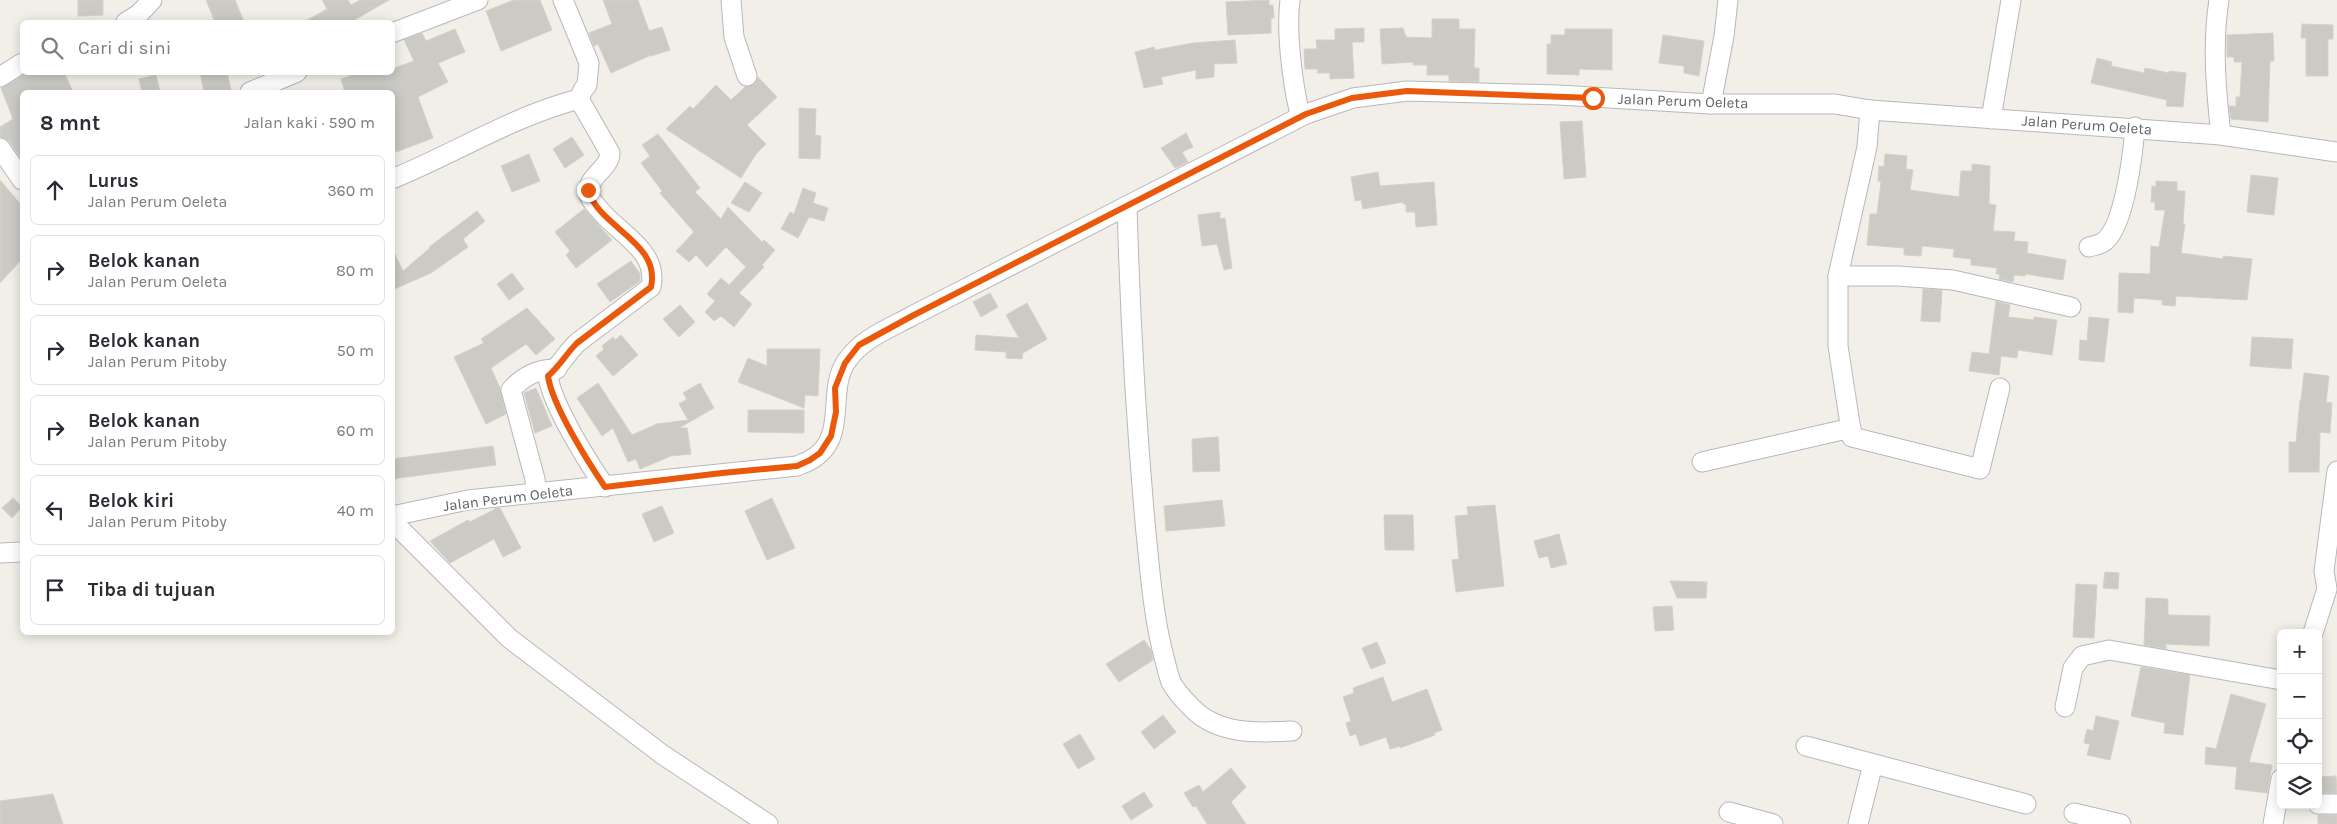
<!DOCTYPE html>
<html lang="id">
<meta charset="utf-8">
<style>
body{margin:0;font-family:Karla,sans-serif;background:#f2f2f3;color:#2b2b33}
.controls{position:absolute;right:15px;bottom:15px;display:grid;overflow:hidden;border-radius:8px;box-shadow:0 2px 12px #0003}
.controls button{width:45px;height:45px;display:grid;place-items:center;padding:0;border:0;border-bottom:1px solid #e1e1e2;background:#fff;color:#2b2b33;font:25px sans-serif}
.stop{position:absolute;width:15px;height:15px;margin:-11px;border:4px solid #ea580c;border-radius:50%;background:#fff}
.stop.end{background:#ea580c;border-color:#fff;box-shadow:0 1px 5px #0008}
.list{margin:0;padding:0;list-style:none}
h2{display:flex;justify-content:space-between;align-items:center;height:65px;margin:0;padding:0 20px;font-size:21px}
h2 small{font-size:16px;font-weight:400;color:#7c7c81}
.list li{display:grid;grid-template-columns:32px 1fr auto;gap:15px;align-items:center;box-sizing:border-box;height:70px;margin:0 10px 10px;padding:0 10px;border:1px solid #e1e1e2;border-radius:8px}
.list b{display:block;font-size:19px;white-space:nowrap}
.list p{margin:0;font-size:16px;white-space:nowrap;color:#7c7c81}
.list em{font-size:16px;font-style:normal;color:#7c7c81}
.icon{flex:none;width:28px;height:28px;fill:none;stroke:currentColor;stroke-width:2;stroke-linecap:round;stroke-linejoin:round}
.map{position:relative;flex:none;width:2337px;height:824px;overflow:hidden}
.search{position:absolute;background:#fff;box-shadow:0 2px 12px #0003;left:20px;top:20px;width:375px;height:55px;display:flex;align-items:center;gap:12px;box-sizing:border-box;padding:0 18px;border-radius:8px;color:#7c7c81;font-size:19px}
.panel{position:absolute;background:#fff;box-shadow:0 2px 12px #0003;left:20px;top:90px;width:375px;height:545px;border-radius:8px}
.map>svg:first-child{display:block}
.building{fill:#cccac5;stroke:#d6d1c6}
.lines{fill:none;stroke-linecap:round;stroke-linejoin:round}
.minor-casing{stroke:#b5b8bc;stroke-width:21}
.minor{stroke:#fff;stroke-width:19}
.route{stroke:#ea580c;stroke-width:6}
.labels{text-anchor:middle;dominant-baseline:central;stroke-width:4;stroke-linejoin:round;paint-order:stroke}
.street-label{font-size:15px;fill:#5f6368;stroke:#fff}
</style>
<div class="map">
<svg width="2337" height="824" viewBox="0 0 2337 824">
<rect width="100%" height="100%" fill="#f1efe8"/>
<g class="building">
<polygon points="78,0 103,0 103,15 78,16"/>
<polygon points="206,0 235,0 244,22 215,22"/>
<polygon points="322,0 348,0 351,5 360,0 389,0 351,22 304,22 327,9"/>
<polygon points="514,0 540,0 552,30 501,51 486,11"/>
<polygon points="603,0 638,0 649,31 662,27 670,50 651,56 651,55 611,73 598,44 594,46 589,33 612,24"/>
<polygon points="1269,0 1269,5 1273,5 1274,18 1271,18 1271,33 1228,35 1226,2"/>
<polygon points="1432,19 1459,19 1459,29 1475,29 1474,68 1479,68 1479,82 1449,81 1449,75 1427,75 1427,65 1413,65 1413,62 1382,64 1380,29 1403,28 1406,37 1432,38"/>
<polygon points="2302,24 2333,25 2333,39 2328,39 2328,76 2306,76 2306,38 2301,38"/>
<polygon points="1364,28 1364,42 1352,42 1354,78 1330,79 1330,73 1317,73 1318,69 1305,69 1304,49 1317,49 1316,40 1335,40 1335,29"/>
<polygon points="455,29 465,52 438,63 448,82 418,97 433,138 396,152 392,143 392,92 345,92 341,79 361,72 392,72 392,69 414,61 404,40 422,33 426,41"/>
<polygon points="1565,29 1612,29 1612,70 1579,69 1579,75 1547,74 1547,44 1551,44 1551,35 1565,35"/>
<polygon points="2273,33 2274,61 2270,61 2268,122 2231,119 2229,106 2236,106 2236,97 2240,97 2242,62 2234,62 2234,57 2227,57 2227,35"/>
<polygon points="1663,35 1704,41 1699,76 1684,73 1684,66 1659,63"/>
<polygon points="1235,40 1237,63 1214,64 1214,77 1196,79 1196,70 1161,77 1163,84 1144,88 1135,52 1154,47 1155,50 1193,43"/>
<polygon points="2097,58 2112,62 2111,66 2144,73 2145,68 2169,73 2169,71 2186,73 2183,107 2166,106 2167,100 2091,83"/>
<polygon points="28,72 64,72 73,92 22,92 22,154 19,156 9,141 0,137 0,127 13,119 1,88"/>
<polygon points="200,72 227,72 231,90 204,92"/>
<polygon points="156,75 160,92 142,92 139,79"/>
<polygon points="758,77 777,97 747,125 766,144 756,154 741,178 666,129 690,106 693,109 716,85 731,100 745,87 755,84"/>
<polygon points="799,108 816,109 815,135 821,136 820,159 799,158"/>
<polygon points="1582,121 1586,177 1564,179 1560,122"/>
<polygon points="1186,133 1193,147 1182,152 1188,162 1175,168 1161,148"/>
<polygon points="658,134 700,188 695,192 721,219 728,207 762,242 764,240 775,250 762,265 764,267 739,293 752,304 734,327 721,316 714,321 705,312 715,301 707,294 721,278 729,285 746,267 726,247 707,267 696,255 689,262 676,251 694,232 660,193 662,191 641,163 650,156 642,145"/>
<polygon points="572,137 584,155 565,168 553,149"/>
<polygon points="529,154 540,181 512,192 501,166"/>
<polygon points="1885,154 1907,156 1906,169 1913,170 1910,190 1959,197 1961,171 1972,171 1972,164 1990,166 1989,204 1996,205 1993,231 2015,232 2014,241 2028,242 2027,253 2066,260 2063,280 2026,274 2025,276 2014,275 2013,282 1999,279 2000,274 1996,274 1997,268 1971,265 1971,259 1953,257 1954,249 1922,246 1921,256 1904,255 1904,248 1867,245 1870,214 1877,214 1881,182 1878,181 1879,166 1884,167"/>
<polygon points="1378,172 1380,186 1434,182 1437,225 1416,227 1415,212 1406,212 1406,204 1403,204 1403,202 1363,209 1361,200 1355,201 1351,177"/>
<polygon points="2251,175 2278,178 2274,215 2247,212"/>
<polygon points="0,180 22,206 22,259 0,283"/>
<polygon points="2156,181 2177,182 2177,191 2185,191 2183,224 2185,224 2181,253 2223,259 2223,256 2252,259 2247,300 2176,296 2175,306 2162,305 2162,300 2134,298 2133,313 2118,312 2119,273 2150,274 2151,246 2159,247 2165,210 2155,210 2155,202 2151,202 2152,186 2156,187"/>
<polygon points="745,182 762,193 749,212 731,203"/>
<polygon points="803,188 816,193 813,203 828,208 824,221 809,217 798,238 781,229 790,212 794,214"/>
<polygon points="584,209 612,240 576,268 566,255 570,251 555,232"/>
<polygon points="477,211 485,221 463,239 468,247 431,273 392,290 392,248 403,271 430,248 429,247"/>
<polygon points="1220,212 1220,219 1225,218 1232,268 1224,270 1217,244 1202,246 1198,215"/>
<polygon points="631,261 640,274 640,281 610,302 597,284"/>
<polygon points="512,273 524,289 509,300 497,284"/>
<polygon points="1923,289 1942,290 1940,322 1921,321"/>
<polygon points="990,293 998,307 981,317 973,302"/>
<polygon points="1996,301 2010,305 2008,317 2034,320 2034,317 2057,320 2052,355 2018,350 2017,358 2001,356 1999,375 1969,371 1972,352 1989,354"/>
<polygon points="1027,303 1047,339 1023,353 1022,359 1006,358 1006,352 975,350 976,335 1019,338 1006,315"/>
<polygon points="680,305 695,322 679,337 663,319"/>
<polygon points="527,308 555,339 536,355 526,344 491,368 500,388 506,414 486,424 454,357 484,343 481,339"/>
<polygon points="2089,317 2109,319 2104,362 2079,360 2080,340 2087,341"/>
<polygon points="621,335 638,355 613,376 596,356 604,349 602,346 613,337 615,340"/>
<polygon points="2252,337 2293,339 2291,369 2250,366"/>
<polygon points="767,349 820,349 818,396 805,395 804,408 738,382 748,358 767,366"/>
<polygon points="2304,373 2329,376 2326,402 2332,403 2330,433 2320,432 2319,472 2289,472 2289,442 2296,442 2300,400 2301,400"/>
<polygon points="598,383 632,435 657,424 688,420 679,404 687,399 683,393 700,383 714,408 679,428 687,428 691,454 671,456 640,469 636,459 628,462 613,428 602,436 577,398"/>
<polygon points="536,388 552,426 535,433 524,393"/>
<polygon points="748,410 804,410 804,433 748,432"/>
<polygon points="1218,437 1220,471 1193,472 1192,439"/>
<polygon points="493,446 496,465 392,479 392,459"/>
<polygon points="13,498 22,507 12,518 2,508"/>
<polygon points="772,498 795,548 767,560 745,511"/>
<polygon points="1222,500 1225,526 1166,531 1164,506"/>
<polygon points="1495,505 1504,586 1456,592 1452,560 1459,559 1455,516 1468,515 1467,507"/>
<polygon points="662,506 674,533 654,542 642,514"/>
<polygon points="497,508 500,508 521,548 503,557 494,539 450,563 430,541 468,520 470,522"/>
<polygon points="1384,515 1413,515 1414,550 1385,550"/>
<polygon points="1559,534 1567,564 1551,568 1548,556 1539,558 1534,541"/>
<polygon points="2105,572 2119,573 2118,589 2103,588"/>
<polygon points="1670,581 1707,582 1706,598 1677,598"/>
<polygon points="2076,584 2097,585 2094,638 2073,637"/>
<polygon points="2146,598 2168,599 2168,615 2210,616 2209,646 2166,644 2166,649 2144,645"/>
<polygon points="1672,606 1674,630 1655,631 1653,607"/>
<polygon points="1144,640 1151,650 1153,660 1119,682 1106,664"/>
<polygon points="1377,642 1386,663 1371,669 1362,648"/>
<polygon points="2141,667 2190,675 2183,735 2164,733 2165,723 2131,716"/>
<polygon points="1383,677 1392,702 1427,689 1442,730 1434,733 1435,735 1400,748 1400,746 1390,749 1386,737 1360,746 1356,734 1350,736 1346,723 1351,721 1343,697 1354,693 1353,688"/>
<polygon points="2231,694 2266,704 2249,762 2272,765 2267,793 2235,789 2237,767 2205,764 2206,747 2216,749"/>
<polygon points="1163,715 1176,732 1154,749 1141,732"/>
<polygon points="2096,716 2119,721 2110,760 2087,755 2090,744 2084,743 2087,729 2093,731"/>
<polygon points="1080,734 1095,759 1078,769 1063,744"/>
<polygon points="1231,768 1246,787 1231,802 1246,824 1207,824 1196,806 1193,807 1184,793 1199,785 1203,792"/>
<polygon points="2336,776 2337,793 2318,793 2318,777"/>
<polygon points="1144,792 1153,806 1131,820 1122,806"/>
<polygon points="53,794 63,824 0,824 0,801"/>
<rect x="2318" y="815" width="19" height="9"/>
</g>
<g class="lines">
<g class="minor-casing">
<g id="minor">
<polyline points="731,0 734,37 747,76"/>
<path d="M1290,0C1286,30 1292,80 1299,110L1306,114"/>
<path d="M2219,0C2212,44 2216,90 2221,135"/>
<polyline points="126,22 139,14 152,0"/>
<polyline points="392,33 478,0"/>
<polyline points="0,77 22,63"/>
<polyline points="250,92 297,72"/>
<path d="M579,99L610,153C610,169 587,176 589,192C589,199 594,203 598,208C617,233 659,250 651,287L577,343C566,354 559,367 548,376C552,405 588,462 605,487"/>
<polyline points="1711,104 1724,36 1728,0"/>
<polyline points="1870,110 1867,147 1838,276 1898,276 1953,280 2071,307"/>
<polyline points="1991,119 2011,0"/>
<polyline points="0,148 22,180"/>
<path d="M392,179C456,153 513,116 579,99L583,90L587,85L589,63L563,0"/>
<path d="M1127,206C1130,315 1136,424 1146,533C1150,572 1153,611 1162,649C1165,660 1167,671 1171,682C1175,690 1185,701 1192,708C1218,735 1258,733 1292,731"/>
<path d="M2089,247C2095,245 2101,245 2106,240C2125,222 2133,153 2135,127"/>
<polyline points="1838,276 1838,346 1852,437 1980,469 2000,388"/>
<polyline points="1702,462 1851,428"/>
<path d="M536,492L535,479L511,390C522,377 539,368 557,369"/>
<path d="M392,516L468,500L797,466C805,463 814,459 820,453C845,430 828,389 846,362C861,339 888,329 912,316L1306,114L1353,98L1407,91L1558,95L1711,104H1835L1870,110L2221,135L2337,152"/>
<polyline points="392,521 509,638 663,755 768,824"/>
<polyline points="0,553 22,552"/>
<polyline points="2313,633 2327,589 2324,571 2337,471"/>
<polyline points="2065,707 2073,668 2082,656 2109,650 2281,680"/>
<polyline points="1806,746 2026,804"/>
<polyline points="2318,804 2337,804"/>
<polyline points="1729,812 1773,824"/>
<polyline points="2074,813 2121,824"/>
<polyline points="1858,824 1873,764"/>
<polyline points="2273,824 2281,779"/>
</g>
</g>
<use href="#minor" class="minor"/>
</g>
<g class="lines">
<path class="route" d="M588,190C599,228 661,242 651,287L577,343C566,354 559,367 548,376C552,405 588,462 605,487L722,473L797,466L810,460L820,453L831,436L836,412L835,388L845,363L859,345L912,316L1306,114L1352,98L1407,91L1593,98"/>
</g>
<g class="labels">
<g class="street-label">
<text transform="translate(1683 101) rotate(2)">Jalan Perum Oeleta</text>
<text transform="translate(2087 125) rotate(4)">Jalan Perum Oeleta</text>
<text transform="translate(508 498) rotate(-7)">Jalan Perum Oeleta</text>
</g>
</g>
</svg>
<div class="controls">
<button>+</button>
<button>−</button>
<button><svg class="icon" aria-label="locate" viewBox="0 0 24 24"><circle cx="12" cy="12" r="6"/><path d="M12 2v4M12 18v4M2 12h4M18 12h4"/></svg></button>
<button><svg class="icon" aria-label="layers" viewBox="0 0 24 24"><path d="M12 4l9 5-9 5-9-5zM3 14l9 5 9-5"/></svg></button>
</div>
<div class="stop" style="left:1593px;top:98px"></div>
<div class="stop end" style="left:588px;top:190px"></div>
<div class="search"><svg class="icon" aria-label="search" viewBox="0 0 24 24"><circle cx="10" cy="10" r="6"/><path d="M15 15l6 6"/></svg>Cari di sini</div>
<section class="panel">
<h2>8 mnt<small>Jalan kaki · 590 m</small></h2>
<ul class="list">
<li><svg class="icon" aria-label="ahead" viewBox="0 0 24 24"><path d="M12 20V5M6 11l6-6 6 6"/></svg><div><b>Lurus</b><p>Jalan Perum Oeleta</p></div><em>360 m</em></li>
<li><svg class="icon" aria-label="right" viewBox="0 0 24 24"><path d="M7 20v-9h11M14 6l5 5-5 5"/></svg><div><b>Belok kanan</b><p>Jalan Perum Oeleta</p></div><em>80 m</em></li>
<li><svg class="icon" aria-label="right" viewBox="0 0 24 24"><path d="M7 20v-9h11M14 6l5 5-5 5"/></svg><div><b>Belok kanan</b><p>Jalan Perum Pitoby</p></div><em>50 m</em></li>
<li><svg class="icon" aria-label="right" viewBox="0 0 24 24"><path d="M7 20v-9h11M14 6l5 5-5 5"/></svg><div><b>Belok kanan</b><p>Jalan Perum Pitoby</p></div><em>60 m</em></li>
<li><svg class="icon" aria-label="left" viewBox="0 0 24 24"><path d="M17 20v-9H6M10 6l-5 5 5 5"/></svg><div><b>Belok kiri</b><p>Jalan Perum Pitoby</p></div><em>40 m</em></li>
<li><svg class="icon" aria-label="arrive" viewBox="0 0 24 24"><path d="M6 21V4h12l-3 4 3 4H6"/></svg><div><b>Tiba di tujuan</b></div></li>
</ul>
</section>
</div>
